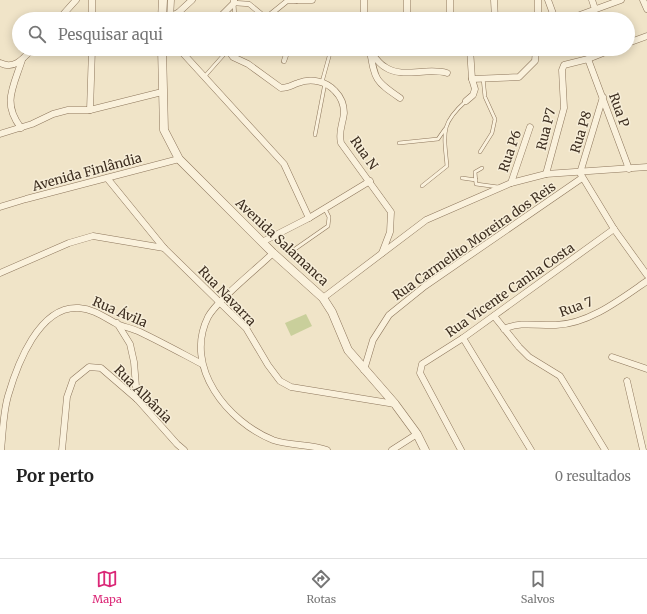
<!DOCTYPE html>
<html lang="pt">
<meta charset="utf-8">
<style>
body{margin:0;font-family:Merriweather,serif;background:#f2f2f2;color:#222}
.list{margin:0;padding:0;list-style:none}
h2{display:flex;justify-content:space-between;align-items:center;height:52px;margin:0;padding:0 16px;font-size:17px}
h2 small{font-size:13px;font-weight:400;color:#767676}
.icon{flex:none;width:22px;height:22px;fill:none;stroke:currentColor;stroke-width:2;stroke-linecap:round;stroke-linejoin:round}
.map{position:relative;flex:none;width:647px;height:450px;overflow:hidden}
.search{position:absolute;background:#fff;box-shadow:0 2px 10px #0003;left:12px;right:12px;top:12px;height:44px;display:flex;align-items:center;gap:10px;box-sizing:border-box;padding:0 14px;border-radius:22px;color:#767676;font-size:15px}
.sheet{height:108px;background:#fff}
nav{display:flex;justify-content:space-around;align-items:center;box-sizing:border-box;height:56px;border-top:1px solid #e0e0e0;background:#fff;font-size:11px;color:#767676}
nav a{display:grid;justify-items:center;gap:2px}
nav .on{color:#db2777}
.map>svg:first-child{display:block}
.green{fill:#c9cf9b}
.lines{fill:none;stroke-linecap:round;stroke-linejoin:round}
.service-casing{stroke:#8d765c;stroke-width:4}
.pedestrian-casing{stroke:#8d765c;stroke-width:5.5}
.minor-casing{stroke:#8d765c;stroke-width:7}
.tertiary-casing{stroke:#8d765c;stroke-width:9}
.service{stroke:#faf1dc;stroke-width:3}
.pedestrian{stroke:#faf1dc;stroke-width:4.5}
.minor{stroke:#faf1dc;stroke-width:6}
.tertiary{stroke:#faf1dc;stroke-width:8}
.labels{text-anchor:middle;dominant-baseline:central;stroke-width:3;stroke-linejoin:round;paint-order:stroke}
.street-label{font-size:13px;fill:#3d2e20;stroke:#f7eed8}
</style>
<div class="map">
<svg width="647" height="450" viewBox="0 0 647 450">
<rect width="100%" height="100%" fill="#f0e4c8"/>
<polygon class="green" points="306,314 312,326 291,336 285,323"/>
<g class="lines">
<g class="service-casing">
<g id="service">
<polyline points="234,3 235,19"/>
<polyline points="205,76 228,50"/>
<polyline points="322,82 330,53 339,49"/>
<polyline points="315,135 325,83"/>
<polyline points="399,143 438,139 445,129"/>
<polyline points="480,152 492,133 495,119 485,97 483,78"/>
<polyline points="482,168 475,172 476,184 498,187"/>
<polyline points="462,178 476,180"/>
<path d="M422,186L447,166C444,133 440,124 466,101"/>
<polyline points="295,249 328,226 329,217 325,209"/>
</g>
</g>
<g class="pedestrian-casing">
<g id="pedestrian">
<polyline points="234,3 249,4 266,18 287,1 296,1"/>
<polyline points="284,61 288,49"/>
</g>
</g>
<g class="minor-casing">
<g id="minor">
<polyline points="296,0 312,0"/>
<polyline points="450,0 450,19"/>
<polyline points="494,0 495,19"/>
<polyline points="538,0 538,19"/>
<polyline points="548,0 555,19"/>
<polyline points="592,0 595,9"/>
<polyline points="643,0 647,9"/>
<polyline points="170,17 179,12 192,0"/>
<polyline points="59,19 76,0"/>
<polyline points="92,19 92,0"/>
<polyline points="170,19 171,0"/>
<polyline points="218,19 234,3 234,0"/>
<polyline points="364,19 364,0"/>
<polyline points="407,19 407,0"/>
<polyline points="569,19 621,0"/>
<polyline points="628,43 647,36"/>
<polyline points="179,49 284,164 309,218"/>
<path d="M228,50L233,57L248,64L281,88C288,88 292,85 298,83C311,78 326,81 335,91C341,97 344,104 344,113C343,124 338,131 341,143L391,212L390,232L382,253"/>
<path d="M370,51C374,56 379,64 385,67C402,79 427,67 447,73"/>
<path d="M370,51C375,80 375,81 400,98"/>
<polyline points="588,59 629,169"/>
<path d="M0,63C14,70 23,59 32,49"/>
<polyline points="472,79 519,77 535,61 536,49"/>
<polyline points="603,97 580,173 614,229 647,275"/>
<polyline points="466,101 473,95 475,89 472,79 470,49"/>
<polyline points="90,110 92,49"/>
<path d="M21,128C2,103 13,88 22,60"/>
<polyline points="0,134 32,124 53,114 68,110 90,110 162,92"/>
<polyline points="546,174 564,108 562,70 564,65 588,59 613,49"/>
<polyline points="107,178 164,248 246,328 268,365 280,381 291,387 395,404"/>
<polyline points="511,183 530,127"/>
<polyline points="0,207 26,199 179,159"/>
<polyline points="262,242 309,218 370,181"/>
<path d="M273,253C258,268 217,300 208,317C183,367 228,422 273,440C290,446 310,444 327,450"/>
<polyline points="0,273 69,243 93,236 164,248"/>
<polyline points="323,298 426,220 511,183 546,174 647,167"/>
<polyline points="494,316 519,347 529,357 560,376 605,450"/>
<polyline points="117,323 130,344 134,362 137,399"/>
<path d="M504,329C521,321 538,326 556,325C589,324 621,299 647,281"/>
<polyline points="463,338 531,450"/>
<polyline points="612,357 647,369"/>
<polyline points="364,370 373,340 389,315 425,286 582,178"/>
<polyline points="627,381 643,450"/>
<path d="M1,450C3,432 3,413 8,396C17,365 39,305 79,308C94,309 104,317 117,324C125,327 133,329 140,332C161,342 181,353 202,364"/>
<polyline points="62,450 67,397 73,380 89,367 101,368 137,399 177,444 184,450"/>
<polyline points="392,450 417,434"/>
<polyline points="461,450 420,373 422,364 463,338 614,229"/>
</g>
</g>
<g class="tertiary-casing">
<g id="tertiary">
<polyline points="162,19 163,0"/>
<polyline points="162,49 164,130 179,159 273,253 323,298 332,312 348,350 395,404 417,434 425,450"/>
</g>
</g>
<use href="#service" class="service"/>
<use href="#pedestrian" class="pedestrian"/>
<use href="#minor" class="minor"/>
<use href="#tertiary" class="tertiary"/>
</g>
<g class="labels">
<g class="street-label">
<text transform="translate(619 110) rotate(70)">Rua P</text>
<text transform="translate(546 129) rotate(-76)">Rua P7</text>
<text transform="translate(581 132) rotate(-73)">Rua P8</text>
<text transform="translate(510 151) rotate(-71)">Rua P6</text>
<text transform="translate(364 153) rotate(55)">Rua N</text>
<text transform="translate(87 172) rotate(-15)">Avenida Finlândia</text>
<text transform="translate(474 241) rotate(-35)">Rua Carmelito Moreira dos Reis</text>
<text transform="translate(282 242) rotate(43)">Avenida Salamanca</text>
<text transform="translate(510 290) rotate(-35)">Rua Vicente Canha Costa</text>
<text transform="translate(227 296) rotate(46)">Rua Navarra</text>
<text transform="translate(576 307) rotate(-20)">Rua 7</text>
<text transform="translate(120 312) rotate(23)">Rua Ávila</text>
<text transform="translate(143 394) rotate(45)">Rua Albânia</text>
</g>
</g>
</svg>
<div class="search"><svg class="icon" aria-label="search" viewBox="0 0 24 24"><circle cx="10" cy="10" r="6"/><path d="M15 15l6 6"/></svg>Pesquisar aqui</div>
</div>
<section class="sheet">
<h2>Por perto<small>0 resultados</small></h2>
<ul class="list">
</ul>
</section>
<nav>
<a class="on"><svg class="icon" aria-label="map" viewBox="0 0 24 24"><path d="M3 6l6-2 6 2 6-2v14l-6 2-6-2-6 2zM9 4v14M15 6v14"/></svg>Mapa</a>
<a><svg class="icon" aria-label="directions" viewBox="0 0 24 24"><path d="M12 3l9 9-9 9-9-9zM9 14v-3h6M13 9l2 2-2 2"/></svg>Rotas</a>
<a><svg class="icon" aria-label="saved" viewBox="0 0 24 24"><path d="M7 4h10v16l-5-4-5 4z"/></svg>Salvos</a>
</nav>
